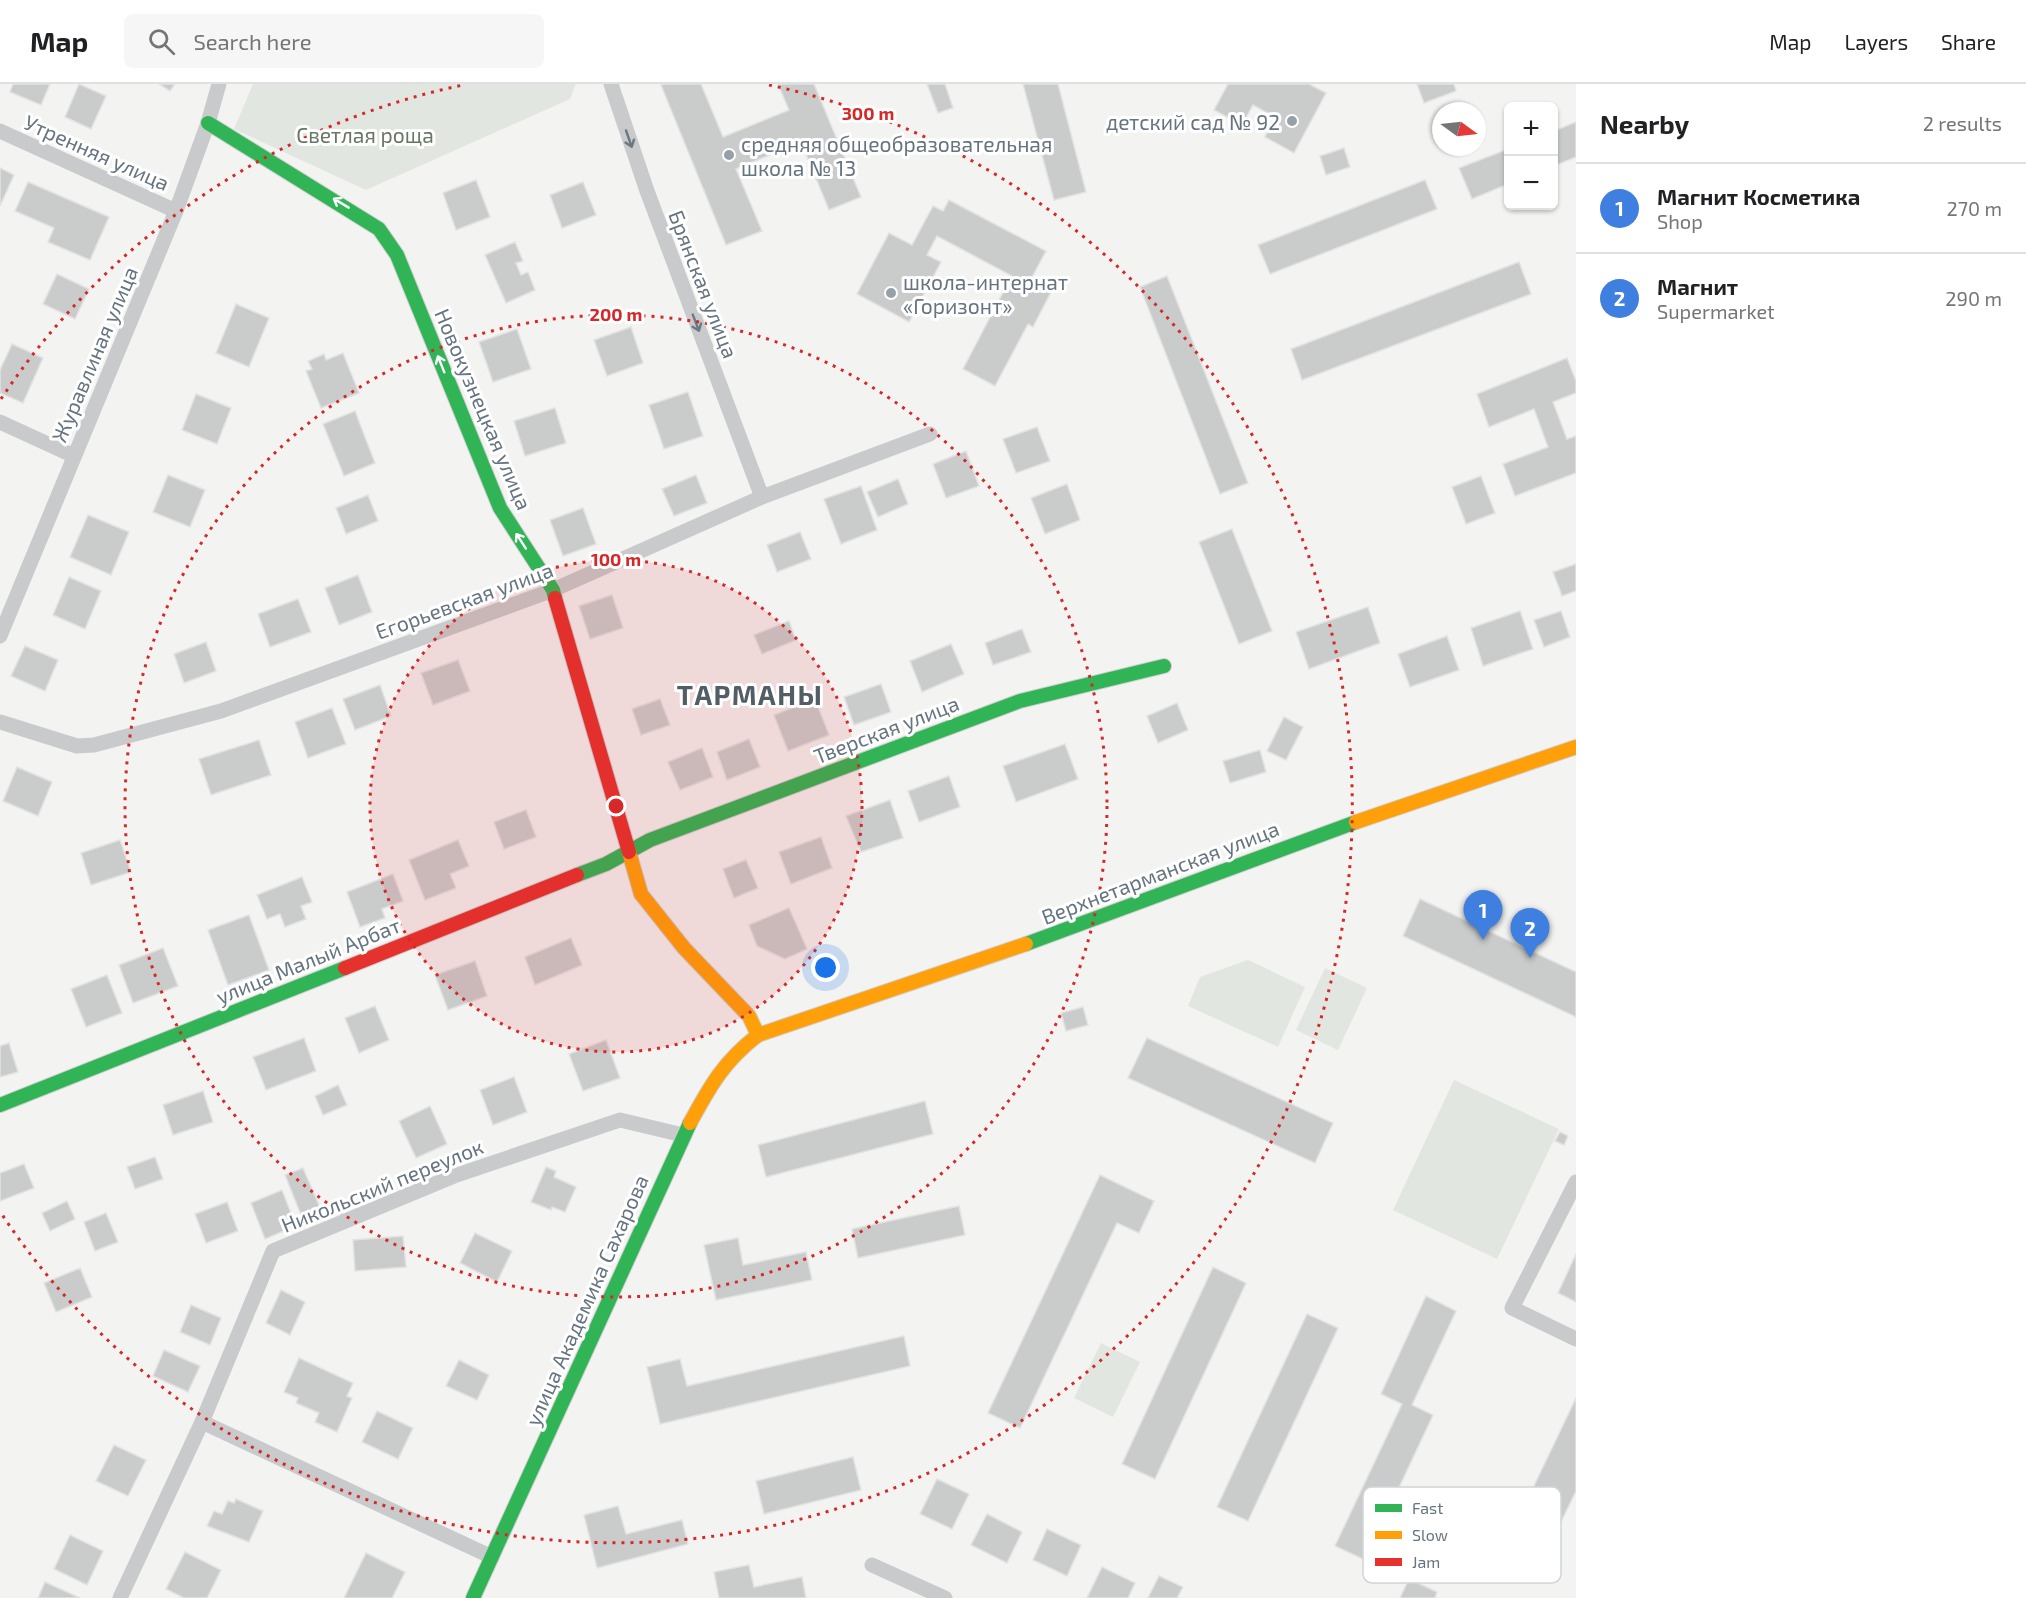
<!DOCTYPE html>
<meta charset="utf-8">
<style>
body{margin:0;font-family:"Exo 2",sans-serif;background:#f6f6f6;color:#202124}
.controls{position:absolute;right:18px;top:18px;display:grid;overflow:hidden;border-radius:9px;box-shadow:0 2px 4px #0004}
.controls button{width:54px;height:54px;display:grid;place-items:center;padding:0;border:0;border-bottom:2px solid #e0e0e0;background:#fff;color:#202124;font:30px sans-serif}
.compass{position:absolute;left:1432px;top:18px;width:54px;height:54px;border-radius:50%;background:#fff;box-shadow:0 2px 4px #0004;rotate:105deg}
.you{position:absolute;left:826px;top:884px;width:21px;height:21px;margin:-15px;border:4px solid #fff;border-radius:50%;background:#1a73e8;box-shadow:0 0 0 9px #1a73e833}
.badge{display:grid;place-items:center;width:39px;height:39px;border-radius:50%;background:#1a73e8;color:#fff;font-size:20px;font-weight:700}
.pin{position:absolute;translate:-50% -50px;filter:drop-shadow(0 2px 3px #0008)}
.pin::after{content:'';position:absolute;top:32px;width:21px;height:18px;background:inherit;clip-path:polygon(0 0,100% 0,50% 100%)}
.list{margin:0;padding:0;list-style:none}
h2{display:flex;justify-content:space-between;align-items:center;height:78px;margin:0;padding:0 24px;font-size:26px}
h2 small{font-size:20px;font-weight:400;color:#757577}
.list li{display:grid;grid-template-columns:39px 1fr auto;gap:18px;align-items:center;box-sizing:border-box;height:90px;padding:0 24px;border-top:2px solid #e0e0e0}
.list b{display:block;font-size:22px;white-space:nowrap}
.list p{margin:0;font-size:20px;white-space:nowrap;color:#757577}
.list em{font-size:20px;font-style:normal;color:#757577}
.icon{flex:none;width:33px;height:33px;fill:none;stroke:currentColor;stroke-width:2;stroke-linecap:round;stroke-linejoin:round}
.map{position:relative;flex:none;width:1576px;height:1514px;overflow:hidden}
header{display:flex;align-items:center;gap:36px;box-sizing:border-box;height:84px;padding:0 30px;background:#fff;border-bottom:2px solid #e0e0e0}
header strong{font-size:28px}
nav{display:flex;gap:33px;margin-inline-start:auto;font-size:21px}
.search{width:420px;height:54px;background:#f6f6f6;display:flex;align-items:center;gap:15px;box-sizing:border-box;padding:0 21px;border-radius:9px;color:#757577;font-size:22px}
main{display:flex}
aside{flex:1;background:#fff}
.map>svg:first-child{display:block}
.green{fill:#e2e6e0}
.building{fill:#cacccc;stroke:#e2e2e2;stroke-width:1.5}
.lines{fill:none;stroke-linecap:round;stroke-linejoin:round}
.fast-casing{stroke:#cfcfd0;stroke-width:16}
.slow-casing{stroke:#cfcfd0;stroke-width:16}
.jam-casing{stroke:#cfcfd0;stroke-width:16}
.street{stroke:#c8cacb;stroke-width:15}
.fast{stroke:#30b455;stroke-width:14}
.slow{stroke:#ff9f0a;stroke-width:14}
.jam{stroke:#e5322d;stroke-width:14}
.oneway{stroke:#6a7884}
.oneway2{stroke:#fff}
.ring{fill:none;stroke:#d62828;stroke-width:3;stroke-dasharray:3 6}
.poi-dot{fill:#97a0a8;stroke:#fff;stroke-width:2}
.labels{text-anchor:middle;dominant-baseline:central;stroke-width:6;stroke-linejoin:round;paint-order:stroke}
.poi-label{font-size:21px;fill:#657480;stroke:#fff;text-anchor:start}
.park-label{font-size:21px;fill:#687763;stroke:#fff}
.street-label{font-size:21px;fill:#657480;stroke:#fff}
.district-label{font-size:27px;font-weight:bold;letter-spacing:1.5px;fill:#525d65;stroke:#fff}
.key{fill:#fff;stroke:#d1d5d9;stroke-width:1.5}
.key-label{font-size:16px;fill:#657480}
.centre{fill:#d62828;stroke:#fff;stroke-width:3}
.ring-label{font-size:18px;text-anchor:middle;font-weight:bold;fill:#d62828;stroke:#fff;stroke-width:6;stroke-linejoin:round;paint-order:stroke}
</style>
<header>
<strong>Map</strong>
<div class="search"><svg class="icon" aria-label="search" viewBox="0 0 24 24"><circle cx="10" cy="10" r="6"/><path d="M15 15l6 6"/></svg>Search here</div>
<nav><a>Map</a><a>Layers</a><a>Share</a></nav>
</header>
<main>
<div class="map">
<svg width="1576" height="1514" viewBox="0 0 1576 1514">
<rect width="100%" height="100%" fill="#f3f3f2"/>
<g class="green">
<polygon points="253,0 576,0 570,15 366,106 234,45"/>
<polygon points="1248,876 1305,903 1278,963 1188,922 1200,893"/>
<polygon points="1325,884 1367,904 1338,966 1296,946"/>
<polygon points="1454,996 1559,1045 1497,1175 1393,1126"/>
<polygon points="1101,1259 1140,1278 1113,1333 1074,1314"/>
</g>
<g class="building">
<polygon points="13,0 50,0 41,21 10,8"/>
<polygon points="79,0 106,12 91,45 65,33"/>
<polygon points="159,0 175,0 170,7"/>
<polygon points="664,0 701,0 723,53 789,26 778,0 814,0 861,113 829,126 801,58 736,85 762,147 726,161 661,1"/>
<polygon points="927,0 945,0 953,24 938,29"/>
<polygon points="1023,0 1058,0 1086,108 1054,116"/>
<polygon points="1228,0 1309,0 1326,9 1294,69 1265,53 1275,33 1253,21 1242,41 1214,26"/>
<polygon points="1417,0 1454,0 1456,7 1424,19"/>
<polygon points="1576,38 1576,73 1554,82 1554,47"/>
<polygon points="1344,64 1350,83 1326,91 1320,72"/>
<polygon points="1508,65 1508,100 1472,115 1459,84"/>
<polygon points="0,84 14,91 0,122"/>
<polygon points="476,96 490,133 456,146 443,109"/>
<polygon points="1425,96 1437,125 1270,190 1258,161"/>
<polygon points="28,98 109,133 90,176 48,158 54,144 15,127"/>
<polygon points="583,98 596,131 562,144 550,111"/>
<polygon points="949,116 1046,167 1030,197 1051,208 1033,243 1028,240 995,302 963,285 1008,199 1021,206 1025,199 937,152 927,171 941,178 909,238 857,210 889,149 912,161 933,122 943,127"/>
<polygon points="515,158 523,177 516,179 521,191 528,188 535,206 506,219 485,171"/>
<polygon points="1519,178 1531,210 1302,296 1291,265"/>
<polygon points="57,190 89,205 75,235 43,220"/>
<polygon points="1167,192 1248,399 1220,410 1140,203"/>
<polygon points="236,220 269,234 249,283 216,269"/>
<polygon points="631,243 643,279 607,292 594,256"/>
<polygon points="517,245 531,285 493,298 479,258"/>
<polygon points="12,260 43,274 23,319 0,309 0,286"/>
<polygon points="343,269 359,309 321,324 306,287 312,285 308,277 324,270 326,276"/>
<polygon points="1567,274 1576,297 1576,309 1553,318 1567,355 1576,352 1576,389 1515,412 1503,380 1548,363 1534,325 1489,343 1477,310"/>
<polygon points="688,308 703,352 664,365 649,321"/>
<polygon points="196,310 231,324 217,360 182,346"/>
<polygon points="555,324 566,359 525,372 514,337"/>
<polygon points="355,327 375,379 344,392 323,340"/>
<polygon points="1037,343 1050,377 1016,389 1003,355"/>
<polygon points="966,367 979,402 946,414 933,380"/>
<polygon points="168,391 205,406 190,443 153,428"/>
<polygon points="696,391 707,419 674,432 662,405"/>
<polygon points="1481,392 1495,429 1466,440 1452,403"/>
<polygon points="898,395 908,420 878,433 867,408"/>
<polygon points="1067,400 1080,436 1045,450 1031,414"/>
<polygon points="861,402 877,446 841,460 824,415"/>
<polygon points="368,411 378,437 346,450 336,424"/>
<polygon points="583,424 596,460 563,472 550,436"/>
<polygon points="88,431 129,448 111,491 70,473"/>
<polygon points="1232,445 1272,547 1239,560 1199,458"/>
<polygon points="800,448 811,475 777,488 767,461"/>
<polygon points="1576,480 1576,507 1562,512 1553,488"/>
<polygon points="358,491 372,528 339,541 325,504"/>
<polygon points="69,493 101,507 85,545 53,531"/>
<polygon points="612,511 623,544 590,555 579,522"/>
<polygon points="298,515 311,548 270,563 258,530"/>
<polygon points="1368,523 1380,559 1309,585 1296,548"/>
<polygon points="1520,527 1533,565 1483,582 1471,544"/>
<polygon points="1561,527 1570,553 1544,563 1534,536"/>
<polygon points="789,537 796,556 762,570 754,551"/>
<polygon points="1022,545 1031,568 993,581 985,559"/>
<polygon points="1447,552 1459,586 1410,603 1398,570"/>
<polygon points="206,558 216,587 184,599 174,570"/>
<polygon points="951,560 964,590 922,608 910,577"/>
<polygon points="25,562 58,576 45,607 11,592"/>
<polygon points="458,576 470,607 433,621 421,589"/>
<polygon points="881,600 891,628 854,641 844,613"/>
<polygon points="380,601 391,632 355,646 343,615"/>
<polygon points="660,615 670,641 641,651 632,625"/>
<polygon points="815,615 829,651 788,667 774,631"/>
<polygon points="1177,619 1188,646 1158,659 1147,632"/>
<polygon points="332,624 346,660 308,674 295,638"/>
<polygon points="1284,633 1303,643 1286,676 1267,667"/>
<polygon points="749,655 760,683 727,696 717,668"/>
<polygon points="259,656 271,691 211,711 199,675"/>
<polygon points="1065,660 1078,695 1016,718 1003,682"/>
<polygon points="702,664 713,693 680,706 668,678"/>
<polygon points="1260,666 1266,688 1230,699 1223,677"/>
<polygon points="17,683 52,698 38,732 3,717"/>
<polygon points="949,692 960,723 919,738 908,707"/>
<polygon points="890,716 903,754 861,768 846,732"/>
<polygon points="526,726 536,753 504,765 494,738"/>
<polygon points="821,753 832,784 791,800 779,768"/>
<polygon points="120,756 131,788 91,801 81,769"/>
<polygon points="458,756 469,782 450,790 456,804 425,816 409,776"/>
<polygon points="746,776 758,804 734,814 723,785"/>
<polygon points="393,790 403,817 382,825 385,834 360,843 347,808"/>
<polygon points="302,793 312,818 301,822 306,835 285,843 280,830 267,835 257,811"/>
<polygon points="1420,815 1576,888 1576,933 1403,852"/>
<polygon points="789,824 807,865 785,875 757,862 749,841"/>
<polygon points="249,831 269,886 228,901 208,846"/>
<polygon points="571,854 582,881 535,901 525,873"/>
<polygon points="163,864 178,902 133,919 119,881"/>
<polygon points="475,877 487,912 448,926 435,891"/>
<polygon points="107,891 122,929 86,943 71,905"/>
<polygon points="375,922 389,956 359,969 345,934"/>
<polygon points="1083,923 1088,941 1066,947 1061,929"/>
<polygon points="304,954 316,987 266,1006 253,973"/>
<polygon points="1147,954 1333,1039 1315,1079 1128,994"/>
<polygon points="606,956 620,994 583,1007 569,970"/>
<polygon points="9,959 18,988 0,993 0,962"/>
<polygon points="514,993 527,1028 493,1041 480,1006"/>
<polygon points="338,1001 347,1021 323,1031 315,1012"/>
<polygon points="203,1007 213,1038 173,1051 163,1021"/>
<polygon points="925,1017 933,1050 766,1093 758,1061"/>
<polygon points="430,1022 447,1060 416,1074 399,1037"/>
<polygon points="1560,1048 1568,1052 1564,1061 1555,1057"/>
<polygon points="155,1073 163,1095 135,1105 127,1083"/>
<polygon points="24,1080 34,1104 0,1117 0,1089"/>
<polygon points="546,1083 556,1087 554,1093 576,1103 565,1128 552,1123 551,1126 531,1118"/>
<polygon points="303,1084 322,1128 303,1136 285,1091"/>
<polygon points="1100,1091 1154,1117 1139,1149 1117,1139 1020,1344 988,1329"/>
<polygon points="282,1106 296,1142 265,1155 251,1119"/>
<polygon points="67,1117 75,1135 50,1147 42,1129"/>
<polygon points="227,1118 238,1147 206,1159 195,1130"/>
<polygon points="959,1122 965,1151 858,1174 852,1145"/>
<polygon points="106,1129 118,1158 95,1167 84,1138"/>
<polygon points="475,1149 512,1167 497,1198 460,1179"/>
<polygon points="403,1152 406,1183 355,1187 353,1156"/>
<polygon points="738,1154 743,1181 806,1168 812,1196 716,1216 704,1161"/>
<polygon points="1576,1170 1576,1218 1558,1209"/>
<polygon points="1213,1183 1246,1199 1155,1395 1122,1380"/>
<polygon points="80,1184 92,1213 56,1228 44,1199"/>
<polygon points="281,1206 305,1218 290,1251 266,1239"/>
<polygon points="1426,1212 1456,1227 1412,1321 1433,1331 1365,1476 1335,1462 1402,1320 1381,1310"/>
<polygon points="191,1221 221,1234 210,1261 180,1248"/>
<polygon points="1307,1230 1338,1244 1248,1437 1217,1423"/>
<polygon points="904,1252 910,1282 660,1340 647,1283 680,1275 687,1302"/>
<polygon points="164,1266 200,1282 188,1308 153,1292"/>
<polygon points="299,1274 353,1299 347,1312 352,1314 337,1348 315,1338 319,1329 296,1319 298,1314 284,1308"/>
<polygon points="459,1276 489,1291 477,1316 446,1302"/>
<polygon points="1576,1314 1576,1407 1558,1444 1522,1427"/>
<polygon points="377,1327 413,1344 398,1375 362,1358"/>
<polygon points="114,1361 146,1376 128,1412 96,1397"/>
<polygon points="853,1373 861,1406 764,1430 756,1397"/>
<polygon points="937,1395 969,1410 952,1445 920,1430"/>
<polygon points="236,1415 263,1427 249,1458 207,1442 214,1427 222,1430 228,1417 234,1419"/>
<polygon points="618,1422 626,1450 682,1436 688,1460 597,1484 584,1431"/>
<polygon points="987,1430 1022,1448 1007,1479 971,1461"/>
<polygon points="1047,1445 1081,1461 1067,1492 1033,1476"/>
<polygon points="70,1451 103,1467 87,1501 54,1485"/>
<polygon points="185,1468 221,1486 207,1514 184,1514 166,1505"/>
<polygon points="366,1469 405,1488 392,1514 344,1514"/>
<polygon points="749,1481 754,1503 802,1493 806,1514 719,1514 714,1488"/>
<polygon points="1102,1483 1135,1499 1128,1514 1087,1514"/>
<polygon points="1159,1492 1183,1503 1177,1514 1148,1514"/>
<polygon points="1409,1495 1437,1508 1435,1514 1400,1514"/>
<polygon points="45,1498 80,1514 38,1514"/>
</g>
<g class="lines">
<g class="fast-casing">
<g id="fast">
<polyline points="208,39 379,145 397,171 500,424 553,506 555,514"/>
<polyline points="577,791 606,780 650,756 1020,617 1164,582"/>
<polyline points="1026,860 1356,738"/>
<polyline points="0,1021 345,884"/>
<polyline points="473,1514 690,1039"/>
</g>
</g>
<g class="slow-casing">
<g id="slow">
<polyline points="1356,738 1576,663"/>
<polyline points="629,768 641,810 684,864 749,932 758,951"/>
<path d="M690,1039C710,1002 724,977 758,951L1026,860"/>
</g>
</g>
<g class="jam-casing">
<g id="jam">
<polyline points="555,514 629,768"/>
<polyline points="345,884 577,791"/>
</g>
</g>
<g class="street">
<polyline points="611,0 647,107 762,413"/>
<polyline points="0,47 176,127"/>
<polyline points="0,338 74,372"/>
<polyline points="0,552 176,127 208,39 219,0"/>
<polyline points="0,638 77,662 94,661 221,627 553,506 762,413 930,350"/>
<polyline points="1576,1098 1512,1224 1576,1255"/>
<polyline points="202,1338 492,1473"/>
<polyline points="872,1481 945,1514"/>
<polyline points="120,1514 202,1338 273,1167 454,1092 620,1036 683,1051"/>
</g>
<use href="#fast" class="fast"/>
<use href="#slow" class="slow"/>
<use href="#jam" class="jam"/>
</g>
<defs><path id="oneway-shaft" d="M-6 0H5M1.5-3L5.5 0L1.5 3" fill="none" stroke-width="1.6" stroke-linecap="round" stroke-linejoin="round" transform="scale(1.5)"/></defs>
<g class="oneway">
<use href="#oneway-shaft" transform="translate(629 55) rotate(71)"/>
<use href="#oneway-shaft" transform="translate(696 239) rotate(69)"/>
</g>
<g class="oneway2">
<use href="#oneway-shaft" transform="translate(341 119) rotate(-149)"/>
<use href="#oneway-shaft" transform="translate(441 280) rotate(-112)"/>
<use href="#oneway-shaft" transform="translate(521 457) rotate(-123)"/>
</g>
<circle cx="616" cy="722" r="246" fill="#d62828" fill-opacity=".12"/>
<g class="ring">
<circle cx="616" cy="722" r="246"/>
<circle cx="616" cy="722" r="491"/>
<path d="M1 315A737 737 0 0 1 463 1M769 1A737 737 0 1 1 1 1129"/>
</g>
<g class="poi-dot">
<circle cx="1292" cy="37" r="6"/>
<circle cx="729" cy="71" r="6"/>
<circle cx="891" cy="209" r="6"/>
</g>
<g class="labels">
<g class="poi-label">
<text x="1280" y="37" text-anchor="end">детский сад № 92</text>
<text x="741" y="59">средняя общеобразовательная<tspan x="741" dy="24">школа № 13</tspan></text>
<text x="903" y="197">школа-интернат<tspan x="903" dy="24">«Горизонт»</tspan></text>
</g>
<g class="park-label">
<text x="365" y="50">Светлая роща</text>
</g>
<g class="street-label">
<text transform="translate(97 68) rotate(24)">Утренняя улица</text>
<text transform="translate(704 200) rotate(69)">Брянская улица</text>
<text transform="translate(94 270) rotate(-67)">Журавлиная улица</text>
<text transform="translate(484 325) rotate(67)">Новокузнецкая улица</text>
<text transform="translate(464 516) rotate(-20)">Егорьевская улица</text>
<text transform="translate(886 645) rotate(-21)">Тверская улица</text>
<text transform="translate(1160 788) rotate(-21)">Верхнетарманская улица</text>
<text transform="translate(308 876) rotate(-22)">улица Малый Арбат</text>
<text transform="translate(382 1101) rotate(-22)">Никольский переулок</text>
<text transform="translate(586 1216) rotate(-66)">улица Академика Сахарова</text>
</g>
<g class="district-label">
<text x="750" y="610">ТАРМАНЫ</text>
</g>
</g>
<rect x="1363" y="1403" width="198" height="96" rx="9" class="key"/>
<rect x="1375" y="1420" width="27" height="8" fill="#30b455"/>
<rect x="1375" y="1447" width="27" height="8" fill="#ff9f0a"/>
<rect x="1375" y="1474" width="27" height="8" fill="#e5322d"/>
<g class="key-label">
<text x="1412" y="1430">Fast</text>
<text x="1412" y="1457">Slow</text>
<text x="1412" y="1484">Jam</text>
</g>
<circle cx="616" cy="722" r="9" class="centre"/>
<g class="ring-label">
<text x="868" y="36">300 m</text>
<text x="616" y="237">200 m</text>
<text x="616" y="482">100 m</text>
</g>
</svg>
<div class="controls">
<button>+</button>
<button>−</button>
</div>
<svg class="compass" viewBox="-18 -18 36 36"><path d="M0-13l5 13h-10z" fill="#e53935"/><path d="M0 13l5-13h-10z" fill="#757577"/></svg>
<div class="you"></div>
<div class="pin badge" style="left:1483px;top:856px;background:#3f7fe0">1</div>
<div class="pin badge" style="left:1530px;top:874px;background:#3f7fe0">2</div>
</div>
<aside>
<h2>Nearby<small>2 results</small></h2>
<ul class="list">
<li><span class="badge" style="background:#3f7fe0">1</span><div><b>Магнит Косметика</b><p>Shop</p></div><em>270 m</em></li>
<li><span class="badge" style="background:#3f7fe0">2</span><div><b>Магнит</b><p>Supermarket</p></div><em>290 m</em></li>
</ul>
</aside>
</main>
